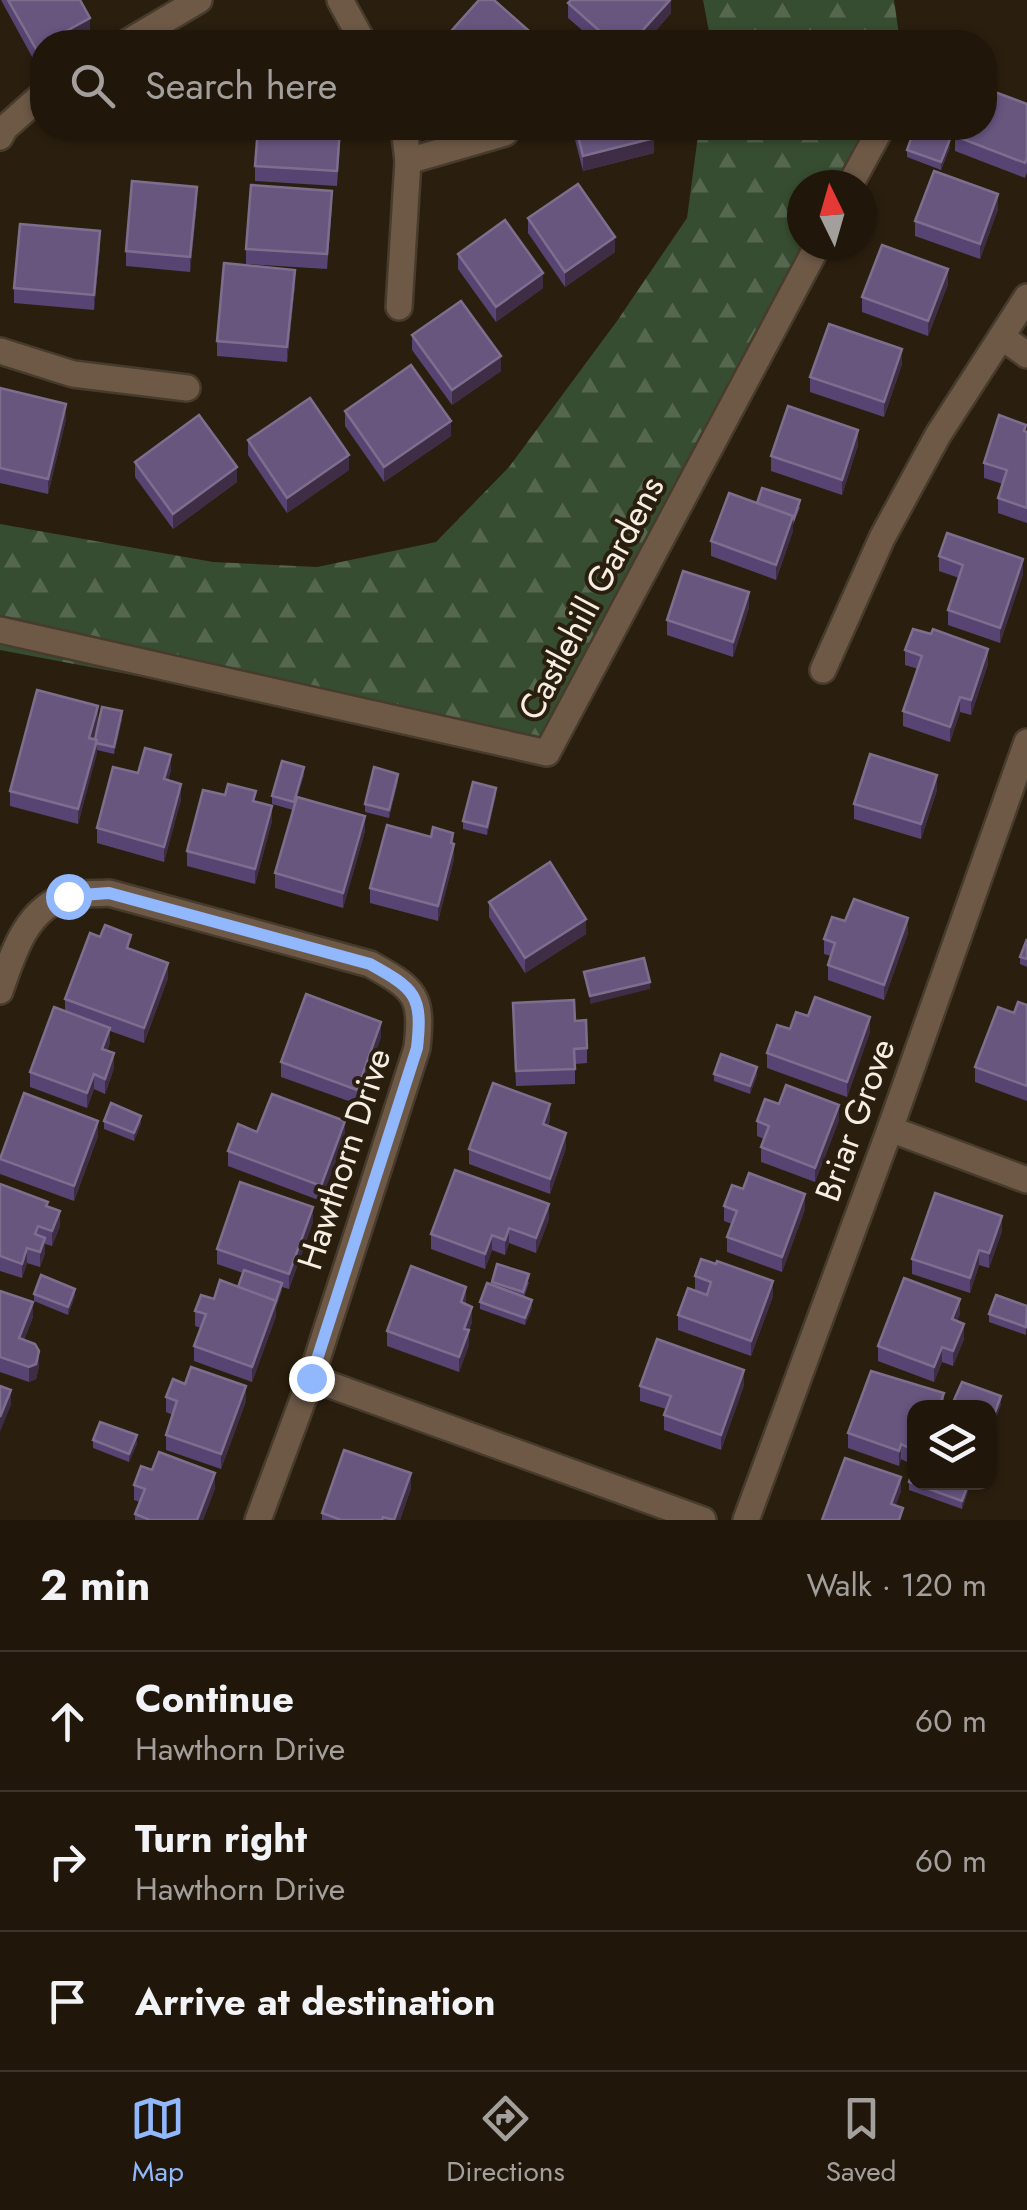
<!DOCTYPE html>
<meta charset="utf-8">
<style>
body{margin:0;font-family:Jost,sans-serif;background:#2d2318;color:#f1f3f6}
.controls{position:absolute;right:30px;bottom:30px;display:grid;overflow:hidden;border-radius:20px;box-shadow:0 2px 8px #0004}
.controls button{width:90px;height:90px;display:grid;place-items:center;padding:0;border:0;border-bottom:2px solid #3d352b;background:#20160a;color:#f1f3f6;font:50px sans-serif}
.compass{position:absolute;left:787px;top:170px;width:90px;height:90px;border-radius:50%;background:#20160a;box-shadow:0 2px 8px #0004;rotate:355deg}
.stop{position:absolute;width:30px;height:30px;margin:-22px;border:8px solid #91b8fd;border-radius:50%;background:#fff}
.stop.end{background:#91b8fd;border-color:#fff;box-shadow:0 2px 10px #0008}
.list{margin:0;padding:0;list-style:none}
h2{display:flex;justify-content:space-between;align-items:center;height:130px;margin:0;padding:0 40px;font-size:42px}
h2 small{font-size:32px;font-weight:400;color:#a29f9c}
.list li{display:grid;grid-template-columns:65px 1fr auto;gap:30px;align-items:center;box-sizing:border-box;height:140px;padding:0 40px;border-top:2px solid #3d352b}
.list b{display:block;font-size:38px;white-space:nowrap}
.list p{margin:0;font-size:32px;white-space:nowrap;color:#a29f9c}
.list em{font-size:32px;font-style:normal;color:#a29f9c}
.icon{flex:none;width:55px;height:55px;fill:none;stroke:currentColor;stroke-width:2;stroke-linecap:round;stroke-linejoin:round}
.map{position:relative;flex:none;width:1027px;height:1520px;overflow:hidden}
.search{position:absolute;background:#20160a;box-shadow:0 2px 8px #0004;left:30px;right:30px;top:30px;height:110px;display:flex;align-items:center;gap:25px;box-sizing:border-box;padding:0 35px;border-radius:40px;color:#a29f9c;font-size:38px}
.sheet{height:550px;background:#20160a}
nav{display:flex;justify-content:space-around;align-items:center;box-sizing:border-box;height:140px;border-top:2px solid #3d352b;background:#20160a;font-size:28px;color:#a29f9c}
nav a{display:grid;justify-items:center;gap:5px}
nav .on{color:#91b8fd}
.map>svg:first-child{display:block}
.forest{fill:url(#forest-firs)}
.lines{fill:none;stroke-linecap:round;stroke-linejoin:round}
.street-casing{stroke:#473b2c;stroke-width:30}
.street{stroke:#6e5947;stroke-width:25}
.wall{fill:#574472}
.shaded-wall{fill:#3e2d45}
.building{fill:#68567f;stroke:#7e6e8e;stroke-width:2.5}
.route{stroke:#91b8fd;stroke-width:12}
.labels{text-anchor:middle;dominant-baseline:central;stroke-width:8;stroke-linejoin:round;paint-order:stroke}
.street-label{font-size:35px;fill:#f6eee3;stroke:#2a1e0e}
</style>
<div class="map">
<svg width="1027" height="1520" viewBox="0 0 1027 1520">
<defs>
<pattern id="forest-firs" width="22" height="20" patternUnits="userSpaceOnUse" patternTransform="scale(2.5)"><rect width="22" height="20" fill="#374d31"/><path d="M5 1l3.5 6h-7zM16 11l3.5 6h-7z" fill="#55674f"/></pattern>
</defs>
<rect width="100%" height="100%" fill="#2a1e0e"/>
<g class="forest">
<polygon points="703,0 894,0 900,42 711,42"/>
<polygon points="699,128 881,128 850,185 802,185 802,245 818,245 547,753 0,650 0,524 213,562 317,567 436,542 509,467 617,321 687,218"/>
</g>
<g class="lines">
<g class="street-casing">
<g id="street">
<polyline points="340,0 363,42"/>
<polyline points="128,42 199,0"/>
<polyline points="0,137 5,128 42,95"/>
<polyline points="408,161 505,133"/>
<polyline points="850,185 881,128"/>
<polyline points="399,307 408,161 404,128"/>
<polyline points="1002,337 1027,355"/>
<polyline points="0,351 73,374 187,388"/>
<polyline points="0,630 547,753 818,245"/>
<polyline points="823,670 882,538 938,435 1027,297"/>
<path d="M0,991C13,954 26,908 68,896C81,893 96,894 109,893L370,964C415,989 423,995 417,1048L311,1378L258,1520"/>
<polyline points="890,1129 1027,1180"/>
<polyline points="311,1378 703,1520"/>
<polyline points="746,1520 890,1129 1027,742"/>
</g>
</g>
<use href="#street" class="street"/>
</g>
<g class="wall">
<polygon points="1,0 80,0 90,33 73,42 42,42 42,60 36,64"/>
<polygon points="671,0 671,13 646,42 596,42 568,18 568,3"/>
<polygon points="1027,104 1027,173 1025,178 955,151 955,136"/>
<polygon points="341,128 337,186 255,181 255,166"/>
<polygon points="572,128 651,128 654,153 583,171"/>
<polygon points="950,147 941,170 907,157 907,150"/>
<polygon points="197,202 190,272 126,266 126,251"/>
<polygon points="332,206 327,269 246,264 246,249"/>
<polygon points="998,209 980,259 915,236 915,221"/>
<polygon points="528,218 615,252 565,287 528,233"/>
<polygon points="100,246 94,310 14,303 14,288"/>
<polygon points="458,254 543,288 496,322 458,269"/>
<polygon points="948,284 928,336 862,312 862,297"/>
<polygon points="295,285 287,362 217,356 217,341"/>
<polygon points="412,335 501,371 452,405 412,350"/>
<polygon points="902,364 884,417 810,392 810,377"/>
<polygon points="0,388 66,419 48,494 0,483"/>
<polygon points="345,411 451,436 384,482 345,426"/>
<polygon points="1027,432 1027,523 998,513 998,498 1003,484 984,478 984,463"/>
<polygon points="248,440 349,470 287,513 248,455"/>
<polygon points="858,445 842,495 771,471 771,456"/>
<polygon points="135,462 237,482 173,529 135,477"/>
<polygon points="757,503 800,507 793,525 793,531 776,580 711,556 711,541"/>
<polygon points="939,556 1023,574 1000,643 948,625 948,610 959,578 939,571"/>
<polygon points="749,607 733,657 667,635 667,620"/>
<polygon points="905,650 988,664 971,715 960,712 950,742 903,726 903,711 918,669 905,665"/>
<polygon points="122,719 114,754 97,750 78,824 10,806 10,791 98,721 93,739 95,739"/>
<polygon points="171,770 168,780 181,799 164,862 97,843 97,828 138,773"/>
<polygon points="304,775 297,797 365,831 343,908 275,888 275,873 293,810 272,804 272,796"/>
<polygon points="398,781 389,818 365,812 365,804"/>
<polygon points="937,790 921,839 854,819 854,804"/>
<polygon points="496,795 487,835 463,829 463,821"/>
<polygon points="256,802 272,821 255,884 187,866 187,851"/>
<polygon points="453,844 454,859 438,921 370,903 370,888"/>
<polygon points="489,902 586,934 525,973 489,917"/>
<polygon points="845,921 908,933 884,1000 828,980 828,965 831,956 824,954 824,939"/>
<polygon points="1027,939 1027,967 1020,964 1020,957"/>
<polygon points="131,950 168,978 144,1043 110,1031 110,1043 107,1051 114,1068 105,1094 94,1089 87,1108 30,1087 30,1072 65,1011 65,999"/>
<polygon points="1027,1005 1027,1101 975,1082 975,1067 1014,1013"/>
<polygon points="513,1018 575,1021 587,1048 587,1063 575,1064 575,1084 516,1086"/>
<polygon points="870,1032 847,1097 767,1068 767,1053"/>
<polygon points="381,1037 357,1104 281,1077 281,1062"/>
<polygon points="714,1074 757,1075 750,1094 714,1081"/>
<polygon points="779,1104 839,1120 815,1182 761,1162 761,1147 764,1139 757,1136 757,1121"/>
<polygon points="550,1119 548,1126 566,1148 550,1194 469,1164 469,1149"/>
<polygon points="104,1121 141,1123 134,1141 104,1129"/>
<polygon points="257,1132 345,1136 321,1201 228,1166 228,1151"/>
<polygon points="98,1136 74,1201 0,1174 0,1158"/>
<polygon points="0,1184 48,1207 60,1226 52,1246 45,1244 45,1253 40,1267 27,1263 22,1278 0,1271"/>
<polygon points="724,1206 805,1209 782,1272 727,1252 727,1237 732,1224 724,1221"/>
<polygon points="549,1219 536,1253 509,1243 505,1255 492,1250 485,1269 431,1249 431,1234"/>
<polygon points="313,1222 289,1289 282,1287 276,1308 276,1316 252,1382 194,1361 194,1346 201,1328 195,1326 195,1311 238,1287 243,1273 217,1264 217,1249"/>
<polygon points="1002,1231 989,1268 979,1265 970,1293 912,1274 912,1259"/>
<polygon points="695,1276 773,1296 751,1356 678,1330 678,1315 695,1291"/>
<polygon points="492,1282 529,1282 524,1297 532,1308 525,1325 480,1309 480,1302 492,1285"/>
<polygon points="0,1291 33,1317 24,1340 39,1366 36,1379 29,1382 0,1372"/>
<polygon points="34,1294 75,1296 68,1315 34,1301"/>
<polygon points="466,1302 465,1304 472,1322 469,1330 469,1345 459,1372 387,1346 387,1331"/>
<polygon points="1027,1306 1026,1335 989,1322 989,1314"/>
<polygon points="960,1314 957,1321 964,1339 953,1366 942,1362 934,1382 878,1361 878,1346"/>
<polygon points="871,1371 944,1393 944,1408 914,1408 914,1443 907,1462 901,1459 899,1466 848,1448 848,1433"/>
<polygon points="744,1385 721,1450 664,1430 664,1415 666,1409 640,1401 640,1386"/>
<polygon points="166,1397 246,1401 221,1469 166,1450 166,1435 173,1415 166,1412"/>
<polygon points="954,1400 1001,1404 994,1423 990,1421 990,1408 954,1408"/>
<polygon points="93,1440 137,1443 129,1462 93,1448"/>
<polygon points="909,1482 971,1482 962,1509 909,1490"/>
<polygon points="134,1485 215,1488 203,1520 135,1520 135,1514 140,1502 134,1500"/>
<polygon points="411,1488 400,1520 322,1520 322,1513"/>
</g>
<g class="shaded-wall">
<polygon points="670,0 671,0 671,13 646,42 632,42"/>
<polygon points="90,18 90,33 73,42 46,42"/>
<polygon points="529,31 529,42 520,42"/>
<polygon points="42,45 42,60 36,64 36,49"/>
<polygon points="654,138 654,153 583,171 583,156"/>
<polygon points="950,139 950,147 941,170 941,162"/>
<polygon points="197,187 197,202 190,272 190,257"/>
<polygon points="998,194 998,209 980,259 980,244"/>
<polygon points="100,231 100,246 94,310 94,295"/>
<polygon points="615,237 615,252 565,287 565,272"/>
<polygon points="948,269 948,284 928,336 928,321"/>
<polygon points="295,270 295,285 287,362 287,347"/>
<polygon points="543,273 543,288 496,322 496,307"/>
<polygon points="902,349 902,364 884,417 884,402"/>
<polygon points="501,356 501,371 452,405 452,390"/>
<polygon points="66,404 66,419 48,494 48,479"/>
<polygon points="451,421 451,436 384,482 384,467"/>
<polygon points="858,430 858,445 842,495 842,480"/>
<polygon points="349,455 349,470 287,513 287,498"/>
<polygon points="237,467 237,482 173,529 173,514"/>
<polygon points="793,516 793,531 776,580 776,565"/>
<polygon points="1023,559 1023,574 1000,643 1000,628"/>
<polygon points="749,592 749,607 733,657 733,642"/>
<polygon points="988,649 988,664 971,715 971,700"/>
<polygon points="960,697 960,712 950,742 950,727"/>
<polygon points="98,706 98,721 89,753 89,738"/>
<polygon points="122,711 122,719 114,754 114,747"/>
<polygon points="97,740 97,754 78,824 78,809"/>
<polygon points="171,755 171,770 164,794 164,779"/>
<polygon points="304,767 304,775 294,810 294,802"/>
<polygon points="398,774 398,781 389,818 389,810"/>
<polygon points="937,775 937,790 921,839 921,824"/>
<polygon points="181,784 181,799 164,862 164,847"/>
<polygon points="496,788 496,795 487,835 487,827"/>
<polygon points="272,806 272,821 255,884 255,869"/>
<polygon points="365,816 365,831 343,908 343,893"/>
<polygon points="453,833 454,859 438,921 438,906"/>
<polygon points="908,918 908,933 884,1000 884,985"/>
<polygon points="586,919 586,934 525,973 525,958"/>
<polygon points="168,963 168,978 144,1043 144,1028"/>
<polygon points="650,982 650,989 590,1004 590,996"/>
<polygon points="870,1017 870,1032 847,1097 847,1082"/>
<polygon points="381,1022 381,1037 357,1104 357,1090"/>
<polygon points="110,1028 110,1043 102,1064 102,1049"/>
<polygon points="114,1053 114,1068 105,1094 105,1079"/>
<polygon points="757,1067 757,1075 750,1094 750,1086"/>
<polygon points="94,1074 94,1089 87,1108 87,1093"/>
<polygon points="550,1104 550,1119 543,1139 543,1124"/>
<polygon points="839,1105 839,1120 815,1182 815,1168"/>
<polygon points="141,1116 141,1123 134,1141 134,1133"/>
<polygon points="98,1121 98,1136 74,1201 74,1186"/>
<polygon points="345,1121 345,1136 321,1201 321,1186"/>
<polygon points="566,1133 566,1148 550,1194 550,1179"/>
<polygon points="805,1194 805,1209 782,1272 782,1257"/>
<polygon points="549,1204 549,1219 536,1253 536,1238"/>
<polygon points="313,1207 313,1222 289,1289 289,1274"/>
<polygon points="60,1211 60,1226 52,1246 52,1231"/>
<polygon points="1002,1216 1002,1231 989,1268 989,1253"/>
<polygon points="509,1228 509,1243 505,1255 505,1240"/>
<polygon points="492,1235 492,1250 485,1269 485,1254"/>
<polygon points="45,1238 45,1253 40,1267 40,1252"/>
<polygon points="27,1248 27,1263 22,1278 22,1264"/>
<polygon points="979,1250 979,1265 970,1293 970,1278"/>
<polygon points="773,1281 773,1296 751,1356 751,1341"/>
<polygon points="282,1283 282,1291 276,1308 276,1316 252,1382 252,1367"/>
<polygon points="466,1287 466,1302 461,1317 461,1302"/>
<polygon points="75,1289 75,1296 68,1315 68,1307"/>
<polygon points="960,1299 960,1314 952,1334 952,1319"/>
<polygon points="532,1300 532,1308 525,1325 525,1318"/>
<polygon points="33,1302 33,1317 19,1353 19,1338"/>
<polygon points="472,1307 472,1322 468,1333 469,1330 469,1345 459,1372 459,1357 464,1329"/>
<polygon points="964,1324 964,1339 953,1366 953,1351"/>
<polygon points="942,1347 942,1362 934,1382 934,1367"/>
<polygon points="39,1351 39,1366 36,1379 29,1382 29,1367"/>
<polygon points="744,1370 744,1385 721,1450 721,1435"/>
<polygon points="246,1386 246,1401 221,1469 221,1454"/>
<polygon points="11,1390 11,1405 0,1432 0,1417"/>
<polygon points="1001,1396 1001,1404 994,1423 994,1415"/>
<polygon points="914,1428 914,1443 907,1462 907,1447"/>
<polygon points="137,1435 137,1443 129,1462 129,1454"/>
<polygon points="901,1444 901,1459 899,1466 899,1451"/>
<polygon points="215,1473 215,1488 203,1520 197,1520"/>
<polygon points="411,1473 411,1488 400,1520 394,1520"/>
<polygon points="901,1477 901,1492 891,1518 891,1504"/>
<polygon points="969,1482 971,1482 962,1509 962,1501"/>
</g>
<g class="building">
<polygon points="8,0 80,0 90,18 46,42 42,42 42,45 36,49"/>
<polygon points="479,0 494,0 529,31 520,42 448,42 444,39"/>
<polygon points="571,0 670,0 632,42 612,42 568,3"/>
<polygon points="984,88 1027,104 1027,158 1025,163 955,136 958,128 984,128"/>
<polygon points="258,128 340,128 337,171 255,166"/>
<polygon points="576,128 651,128 654,138 583,156"/>
<polygon points="915,128 919,128 950,139 941,162 907,150"/>
<polygon points="934,171 998,194 980,244 915,221"/>
<polygon points="132,181 197,187 190,257 126,251"/>
<polygon points="578,184 615,237 565,272 528,218"/>
<polygon points="251,185 332,191 327,254 246,249"/>
<polygon points="505,220 543,273 496,307 458,254"/>
<polygon points="20,224 100,231 94,295 14,288"/>
<polygon points="882,245 948,269 928,321 862,297"/>
<polygon points="224,263 295,270 287,347 217,341"/>
<polygon points="461,301 501,356 452,390 412,335"/>
<polygon points="829,324 902,349 884,402 810,377"/>
<polygon points="411,365 451,421 384,467 345,411"/>
<polygon points="0,388 66,404 48,479 0,468"/>
<polygon points="310,398 349,455 287,498 248,440"/>
<polygon points="788,406 858,430 842,480 771,456"/>
<polygon points="199,415 237,467 173,514 135,462"/>
<polygon points="999,415 1026,425 1024,431 1027,432 1027,508 998,498 1007,470 984,463"/>
<polygon points="762,488 800,500 794,518 793,516 757,503"/>
<polygon points="729,493 793,516 776,565 711,541"/>
<polygon points="947,533 1023,559 1000,628 948,610 963,565 939,556"/>
<polygon points="683,571 749,592 733,642 667,620"/>
<polygon points="913,629 931,634 933,629 988,649 971,700 960,697 950,727 903,711 922,656 905,650"/>
<polygon points="37,690 98,706 89,738 97,740 78,809 10,791"/>
<polygon points="102,707 122,711 114,747 96,743 97,740 95,739"/>
<polygon points="145,748 171,755 164,779 181,784 164,847 97,828 113,767 138,773"/>
<polygon points="870,754 937,775 921,824 854,804"/>
<polygon points="282,761 304,767 294,802 272,796"/>
<polygon points="374,767 398,774 389,810 365,804"/>
<polygon points="473,782 496,788 487,827 463,821"/>
<polygon points="228,784 256,791 253,801 272,806 255,869 187,851 203,790 225,795"/>
<polygon points="297,797 365,816 343,893 275,873"/>
<polygon points="387,825 431,837 433,827 453,833 451,843 454,844 438,906 370,888"/>
<polygon points="550,862 586,919 525,958 489,902"/>
<polygon points="854,899 908,918 884,985 828,965 835,943 824,939 832,917 845,921"/>
<polygon points="105,925 131,935 127,948 168,963 144,1028 65,999 90,933 100,937"/>
<polygon points="1027,939 1027,959 1020,957"/>
<polygon points="644,958 650,982 590,996 584,972"/>
<polygon points="306,994 381,1022 357,1090 281,1062"/>
<polygon points="815,997 870,1017 847,1082 767,1053 777,1025 790,1029 796,1012 808,1016"/>
<polygon points="574,1000 575,1021 586,1020 587,1048 574,1049 575,1069 516,1071 513,1003"/>
<polygon points="1018,1002 1027,1005 1027,1086 975,1067 998,1007 1014,1013"/>
<polygon points="54,1007 110,1028 102,1049 114,1053 105,1079 94,1074 87,1093 30,1072"/>
<polygon points="721,1054 757,1067 750,1086 714,1074"/>
<polygon points="493,1083 550,1104 543,1124 566,1133 550,1179 469,1149"/>
<polygon points="786,1085 839,1105 815,1168 761,1147 769,1126 757,1121 765,1099 779,1104"/>
<polygon points="24,1093 98,1121 74,1186 0,1159"/>
<polygon points="272,1094 345,1121 321,1186 228,1151 238,1124 257,1132"/>
<polygon points="111,1103 141,1116 134,1133 104,1121"/>
<polygon points="455,1170 549,1204 536,1238 509,1228 505,1240 492,1235 485,1254 431,1234"/>
<polygon points="749,1173 805,1194 782,1257 727,1237 737,1211 724,1206 732,1185 743,1189"/>
<polygon points="240,1182 313,1207 289,1274 217,1249"/>
<polygon points="0,1184 48,1202 46,1206 60,1211 52,1231 38,1226 35,1234 45,1238 40,1252 27,1248 22,1264 0,1256"/>
<polygon points="935,1193 1002,1216 989,1253 979,1250 970,1278 912,1259"/>
<polygon points="701,1259 716,1264 717,1261 773,1281 751,1341 678,1315 688,1288 707,1295 711,1282 695,1276"/>
<polygon points="497,1264 529,1274 523,1292 492,1282"/>
<polygon points="411,1266 466,1287 461,1302 472,1307 464,1329 469,1330 459,1357 387,1331"/>
<polygon points="244,1270 282,1283 276,1301 238,1287"/>
<polygon points="41,1275 75,1289 68,1307 34,1294"/>
<polygon points="904,1278 960,1299 952,1319 964,1324 953,1351 942,1347 934,1367 878,1346"/>
<polygon points="220,1280 276,1301 252,1367 194,1346 206,1314 195,1311 201,1295 214,1299"/>
<polygon points="487,1283 532,1300 525,1318 480,1302"/>
<polygon points="0,1291 33,1302 19,1338 35,1344 39,1351 36,1364 29,1367 0,1357"/>
<polygon points="996,1295 1027,1306 1026,1327 989,1314"/>
<polygon points="657,1339 744,1370 721,1435 664,1415 671,1396 640,1386"/>
<polygon points="191,1367 246,1386 221,1454 166,1435 177,1401 166,1397 173,1379 185,1384"/>
<polygon points="871,1371 944,1393 938,1408 914,1408 914,1428 907,1447 901,1444 899,1451 848,1433"/>
<polygon points="962,1382 1001,1396 994,1415 990,1413 990,1408 974,1408 954,1400"/>
<polygon points="0,1386 11,1390 0,1417"/>
<polygon points="100,1422 137,1435 129,1454 93,1440"/>
<polygon points="344,1450 411,1473 394,1520 383,1517 382,1520 341,1520 322,1513"/>
<polygon points="159,1452 215,1473 197,1520 150,1520 135,1514 145,1489 134,1485 141,1466 152,1470"/>
<polygon points="845,1458 901,1477 891,1504 903,1508 899,1520 822,1520"/>
<polygon points="914,1466 914,1482 969,1482 962,1501 909,1482"/>
</g>
<g class="lines">
<path class="route" d="M68,896L109,893L370,964C415,989 423,995 417,1048L311,1378"/>
</g>
<g class="labels">
<g class="street-label">
<text transform="translate(591 598) rotate(-62)">Castlehill Gardens</text>
<text transform="translate(855 1120) rotate(-70)">Briar Grove</text>
<text transform="translate(344 1159) rotate(-72)">Hawthorn Drive</text>
</g>
</g>
</svg>
<div class="controls">
<button><svg class="icon" aria-label="layers" viewBox="0 0 24 24"><path d="M12 4l9 5-9 5-9-5zM3 14l9 5 9-5"/></svg></button>
</div>
<svg class="compass" viewBox="-18 -18 36 36"><path d="M0-13l5 13h-10z" fill="#e53935"/><path d="M0 13l5-13h-10z" fill="#a29f9c"/></svg>
<div class="stop" style="left:68px;top:896px"></div>
<div class="stop end" style="left:311px;top:1378px"></div>
<div class="search"><svg class="icon" aria-label="search" viewBox="0 0 24 24"><circle cx="10" cy="10" r="6"/><path d="M15 15l6 6"/></svg>Search here</div>
</div>
<section class="sheet">
<h2>2 min<small>Walk · 120 m</small></h2>
<ul class="list">
<li><svg class="icon" aria-label="ahead" viewBox="0 0 24 24"><path d="M12 20V5M6 11l6-6 6 6"/></svg><div><b>Continue</b><p>Hawthorn Drive</p></div><em>60 m</em></li>
<li><svg class="icon" aria-label="right" viewBox="0 0 24 24"><path d="M7 20v-9h11M14 6l5 5-5 5"/></svg><div><b>Turn right</b><p>Hawthorn Drive</p></div><em>60 m</em></li>
<li><svg class="icon" aria-label="arrive" viewBox="0 0 24 24"><path d="M6 21V4h12l-3 4 3 4H6"/></svg><div><b>Arrive at destination</b></div></li>
</ul>
</section>
<nav>
<a class="on"><svg class="icon" aria-label="map" viewBox="0 0 24 24"><path d="M3 6l6-2 6 2 6-2v14l-6 2-6-2-6 2zM9 4v14M15 6v14"/></svg>Map</a>
<a><svg class="icon" aria-label="directions" viewBox="0 0 24 24"><path d="M12 3l9 9-9 9-9-9zM9 14v-3h6M13 9l2 2-2 2"/></svg>Directions</a>
<a><svg class="icon" aria-label="saved" viewBox="0 0 24 24"><path d="M7 4h10v16l-5-4-5 4z"/></svg>Saved</a>
</nav>
